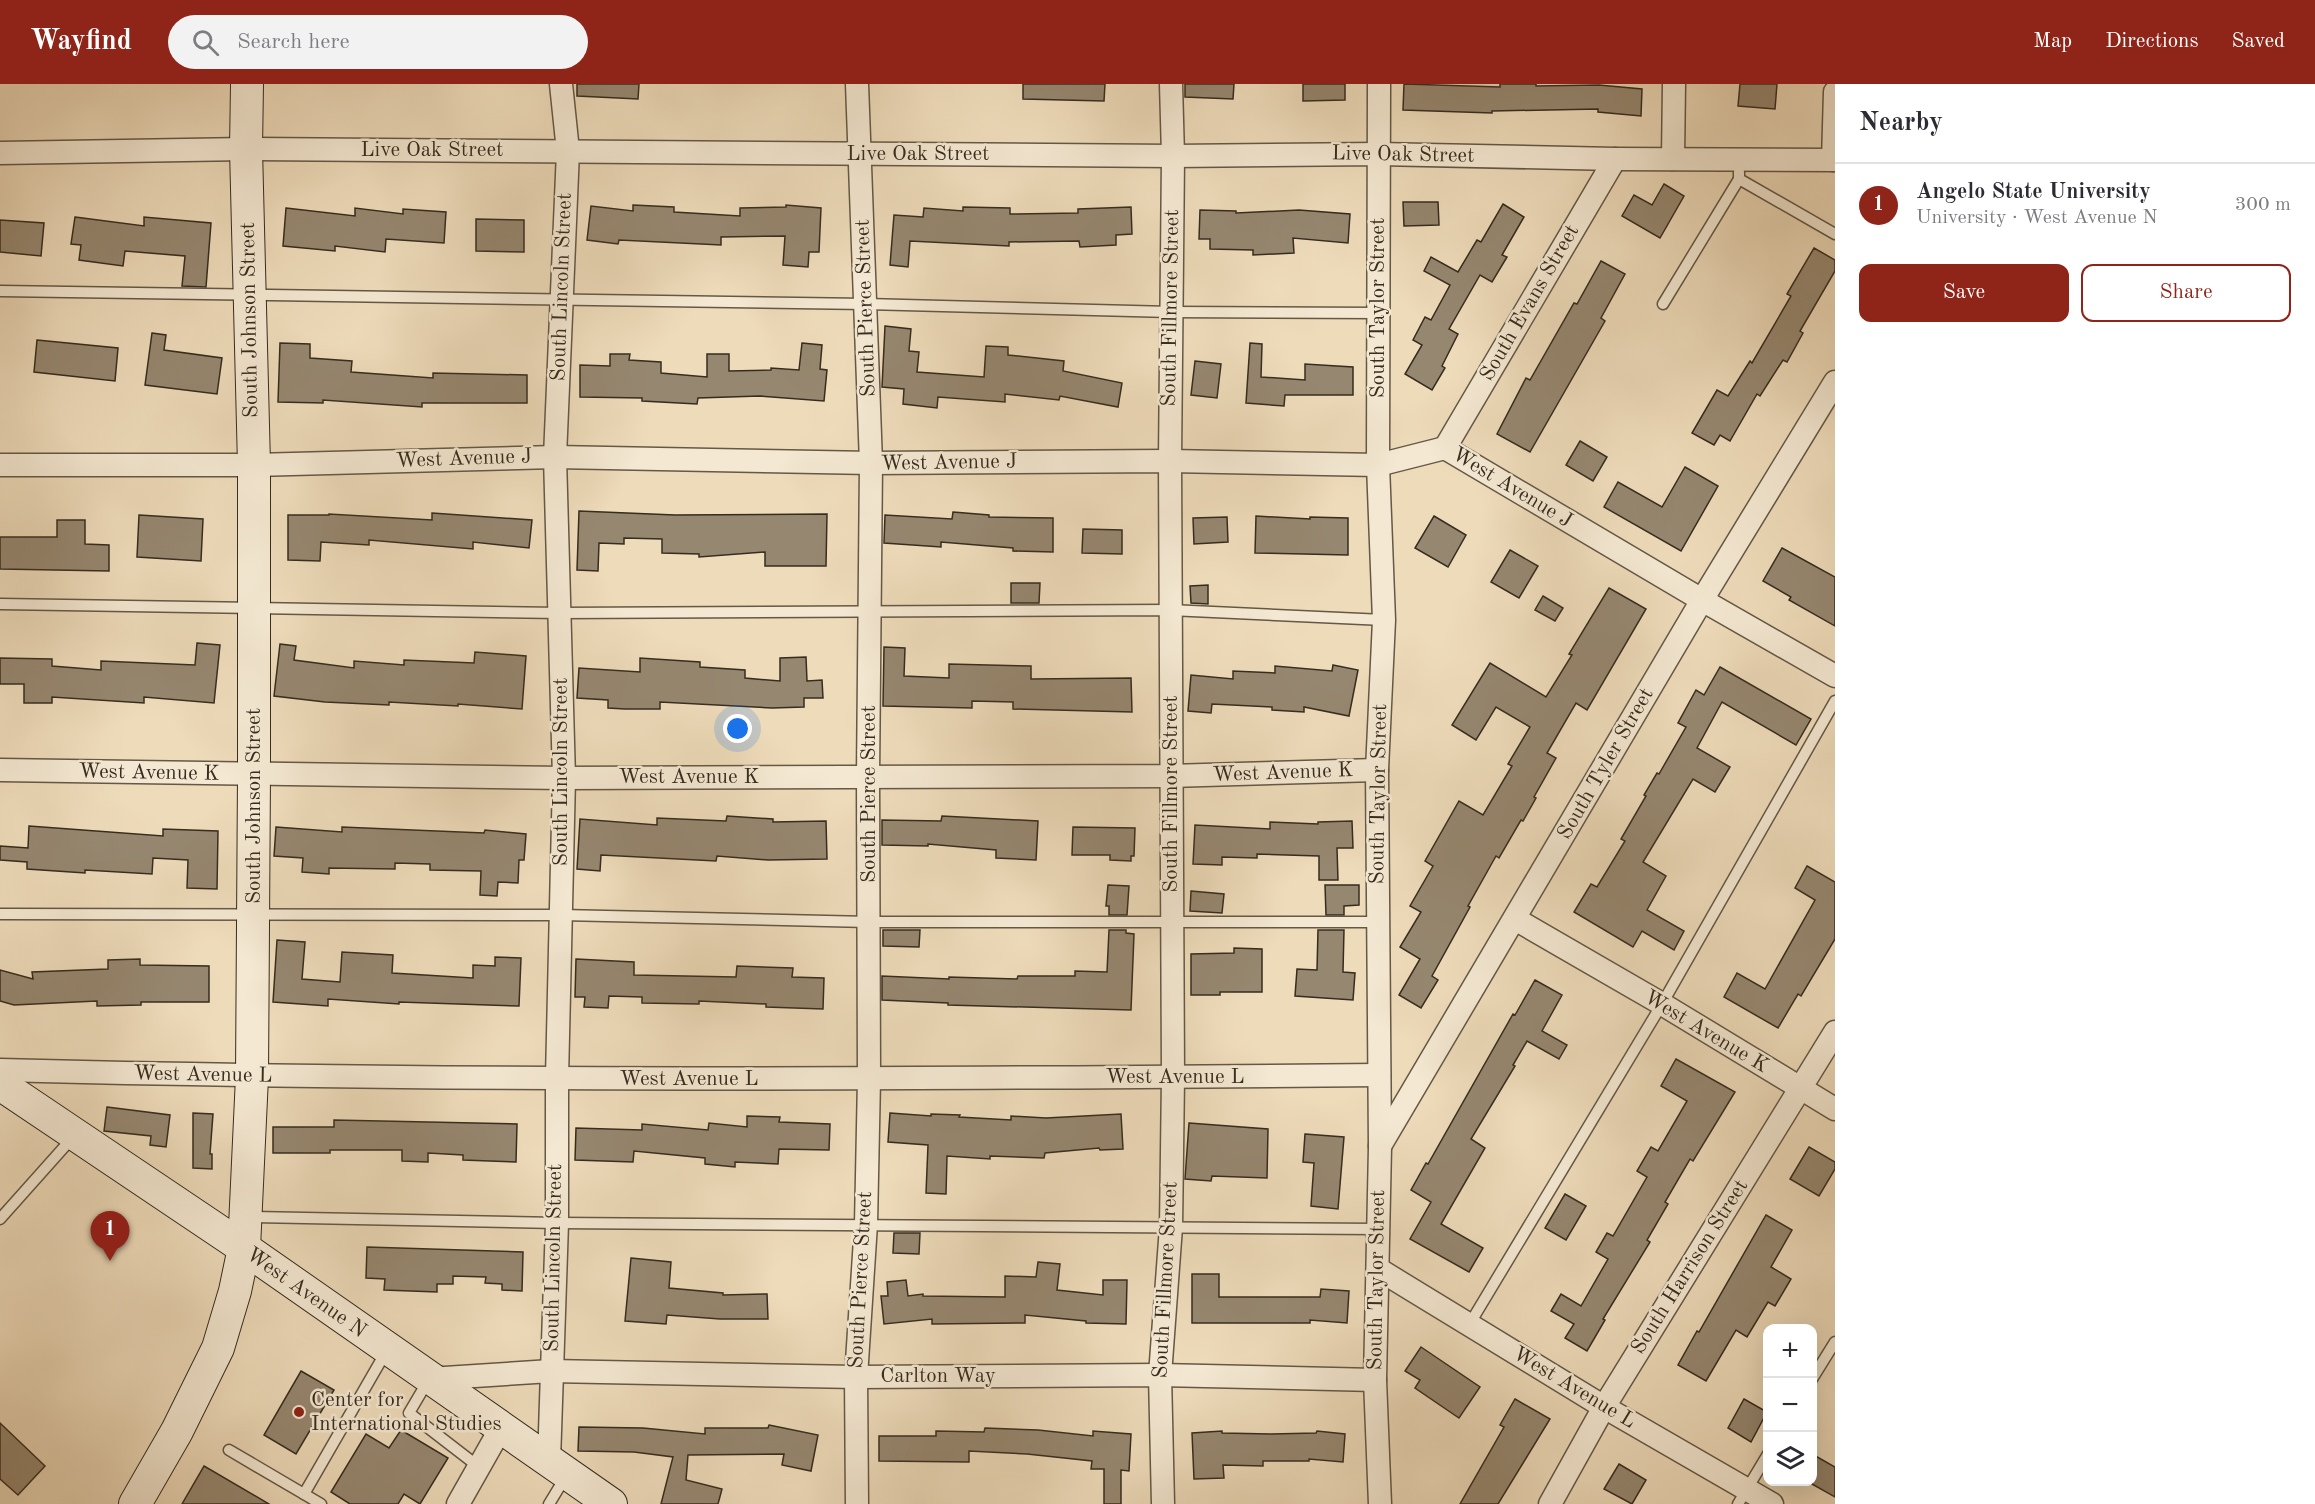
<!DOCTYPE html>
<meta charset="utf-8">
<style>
body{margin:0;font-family:"Old Standard TT",serif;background:#f2f2f3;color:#2b2b33}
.controls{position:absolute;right:18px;bottom:18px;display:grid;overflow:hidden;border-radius:12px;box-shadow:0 6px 24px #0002}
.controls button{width:54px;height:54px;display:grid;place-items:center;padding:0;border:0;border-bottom:2px solid #e1e1e2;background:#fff;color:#2b2b33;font:30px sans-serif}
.you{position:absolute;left:738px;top:645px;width:21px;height:21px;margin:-15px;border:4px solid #fff;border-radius:50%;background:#1a73e8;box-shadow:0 0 0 9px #1a73e833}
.badge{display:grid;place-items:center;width:39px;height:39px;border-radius:50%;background:#8f2418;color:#fff;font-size:20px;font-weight:700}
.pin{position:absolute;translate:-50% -50px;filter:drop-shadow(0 2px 3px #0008)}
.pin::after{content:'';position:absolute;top:32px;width:21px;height:18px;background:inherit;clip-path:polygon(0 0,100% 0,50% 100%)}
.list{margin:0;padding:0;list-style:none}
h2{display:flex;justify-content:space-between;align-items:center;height:78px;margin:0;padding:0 24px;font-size:26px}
h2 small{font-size:20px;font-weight:400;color:#7c7c81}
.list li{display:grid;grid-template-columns:39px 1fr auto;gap:18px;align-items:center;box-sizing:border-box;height:84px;padding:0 24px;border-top:2px solid #e1e1e2}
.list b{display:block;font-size:22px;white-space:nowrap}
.list p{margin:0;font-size:20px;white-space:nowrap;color:#7c7c81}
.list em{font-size:20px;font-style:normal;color:#7c7c81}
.actions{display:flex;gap:12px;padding:18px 24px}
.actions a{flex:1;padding:14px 0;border:2px solid #8f2418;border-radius:12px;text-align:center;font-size:21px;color:#8f2418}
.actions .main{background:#8f2418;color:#fff}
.icon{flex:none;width:33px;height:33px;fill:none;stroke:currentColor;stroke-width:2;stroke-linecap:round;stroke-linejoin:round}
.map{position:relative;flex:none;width:1835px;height:1420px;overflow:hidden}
header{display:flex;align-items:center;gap:36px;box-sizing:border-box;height:84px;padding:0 30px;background:#8f2418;color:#fff}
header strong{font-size:28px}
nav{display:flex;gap:33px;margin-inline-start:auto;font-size:21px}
.search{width:420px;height:54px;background:#f2f2f3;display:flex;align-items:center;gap:15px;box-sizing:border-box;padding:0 21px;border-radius:33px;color:#7c7c81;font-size:22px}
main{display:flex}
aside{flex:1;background:#fff}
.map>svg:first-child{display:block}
.building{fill:#968770;stroke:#362c1f;stroke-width:1.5}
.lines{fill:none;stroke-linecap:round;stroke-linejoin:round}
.lane-casing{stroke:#645846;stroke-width:13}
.street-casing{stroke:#645846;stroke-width:25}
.secondary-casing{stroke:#362c1f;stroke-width:34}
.lane{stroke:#f4e8d2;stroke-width:10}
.street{stroke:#f4e8d2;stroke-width:22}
.secondary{stroke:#f4e8d2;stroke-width:32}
.poi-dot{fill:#8f2418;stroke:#f4e8d2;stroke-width:2}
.labels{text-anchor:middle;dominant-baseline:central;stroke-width:5;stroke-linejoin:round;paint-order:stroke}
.street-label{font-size:21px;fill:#362c1f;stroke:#f4e8d2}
.poi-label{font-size:21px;fill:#362c1f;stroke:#f4e8d2;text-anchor:start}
</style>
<header>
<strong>Wayfind</strong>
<div class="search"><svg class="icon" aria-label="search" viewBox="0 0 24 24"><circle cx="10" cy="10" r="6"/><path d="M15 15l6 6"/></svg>Search here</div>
<nav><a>Map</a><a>Directions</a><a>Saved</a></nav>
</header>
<main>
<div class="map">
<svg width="1835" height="1420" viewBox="0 0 1835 1420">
<rect width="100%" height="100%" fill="#eedbba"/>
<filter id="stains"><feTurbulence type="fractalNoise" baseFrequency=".00333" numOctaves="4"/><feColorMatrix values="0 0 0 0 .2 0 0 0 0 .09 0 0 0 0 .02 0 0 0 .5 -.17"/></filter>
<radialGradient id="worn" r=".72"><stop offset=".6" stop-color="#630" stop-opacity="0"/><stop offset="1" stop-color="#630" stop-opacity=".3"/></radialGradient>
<g class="building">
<polygon points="577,0 639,0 638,15 577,12"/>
<polygon points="1023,0 1105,0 1104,17 1023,15"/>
<polygon points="1185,0 1234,0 1233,15 1185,13"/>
<polygon points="1303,0 1345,0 1345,16 1303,17"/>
<polygon points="1404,0 1500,3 1500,0 1536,0 1536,2 1599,1 1642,5 1641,32 1598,28 1598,25 1492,27 1492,29 1403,26"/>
<polygon points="1740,0 1777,0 1775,25 1738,22"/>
<polygon points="1664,100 1684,112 1660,154 1622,132 1634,111 1652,121"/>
<polygon points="1403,118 1438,118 1439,141 1404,142"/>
<polygon points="1503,120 1524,133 1502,171 1507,173 1492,198 1480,191 1449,245 1458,250 1442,282 1445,284 1432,306 1405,290 1422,261 1413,256 1425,233 1431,236 1450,201 1424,187 1431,173 1458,188 1477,156 1481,158"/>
<polygon points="633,121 674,123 674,128 740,132 740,124 786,123 786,121 821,124 819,168 809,168 808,183 783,181 785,152 721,153 721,161 619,156 618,160 587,156 591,122 633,127"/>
<polygon points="963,123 1010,124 1010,130 1078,129 1078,125 1131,123 1132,150 1116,151 1116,161 1080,163 1079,157 1009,158 1009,162 910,157 908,183 890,181 894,131 923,133 924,124 963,127"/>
<polygon points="286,124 355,132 355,124 403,130 403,125 446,128 444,159 386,155 385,168 335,162 335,167 283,162"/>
<polygon points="1200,126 1236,127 1236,129 1299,126 1350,130 1348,159 1293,154 1294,169 1253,171 1253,166 1210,165 1210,155 1199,155"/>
<polygon points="75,133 144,142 144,133 211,139 206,203 182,202 185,172 125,167 123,182 79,176 81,161 71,160"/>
<polygon points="476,135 524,136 524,168 476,167"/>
<polygon points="0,136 44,139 41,172 0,168"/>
<polygon points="1814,164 1835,176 1835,187 1800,247 1803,249 1787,278 1783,276 1760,312 1757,310 1730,357 1720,351 1714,361 1692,349 1717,306 1728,312 1750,277 1752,279 1791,212 1787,210"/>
<polygon points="1601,177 1625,190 1601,234 1605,237 1530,368 1497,350 1526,294 1530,296 1574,219 1577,220"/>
<polygon points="885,242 911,245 909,267 919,268 917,288 984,293 986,262 1008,263 1008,271 1064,277 1063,287 1122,299 1118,323 1060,312 1059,316 1005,310 1005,318 938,313 937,324 903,320 904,305 882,303"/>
<polygon points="152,249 166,251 164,266 222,274 217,310 145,301"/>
<polygon points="37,256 118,264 115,297 34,288"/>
<polygon points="280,259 310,260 310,274 352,277 351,288 433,294 433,289 527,291 527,319 422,319 422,323 323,316 323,319 278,318"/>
<polygon points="802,259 822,261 820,285 827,286 824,317 760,312 698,314 697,320 642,317 642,314 580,313 580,281 610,282 610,270 630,270 629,276 661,278 661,289 707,293 707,270 729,270 729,287 771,286 771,284 799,286"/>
<polygon points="1250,259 1262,260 1261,293 1305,296 1305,280 1353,283 1353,311 1285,311 1284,322 1246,319"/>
<polygon points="1195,277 1221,280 1217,314 1191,311"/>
<polygon points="1580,357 1607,373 1593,397 1566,381"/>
<polygon points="1685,383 1718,402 1681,467 1604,423 1618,398 1662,423"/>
<polygon points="579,427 675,431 827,430 826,482 765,482 765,468 699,473 699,470 662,469 662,455 624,454 624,460 599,459 598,487 577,486"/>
<polygon points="953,428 989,431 989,433 1053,434 1053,468 1013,467 1013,464 941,458 941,463 884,459 885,431 952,435"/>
<polygon points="432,429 532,436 529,464 473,458 473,465 369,456 369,461 321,458 320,477 288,476 288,431 329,431 329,430 432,436"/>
<polygon points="139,431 203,435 201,477 137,473"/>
<polygon points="1256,432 1310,435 1310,433 1348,434 1348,471 1255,469"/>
<polygon points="1434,432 1466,451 1448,483 1415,464"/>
<polygon points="1227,433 1228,458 1194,460 1193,434"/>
<polygon points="57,436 85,436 85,460 109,461 109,487 0,485 0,453 57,453"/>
<polygon points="1083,445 1122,446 1122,470 1082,469"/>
<polygon points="1782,464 1835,493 1835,542 1789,516 1791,513 1763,497"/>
<polygon points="1510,466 1538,482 1519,514 1491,498"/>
<polygon points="1011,499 1040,499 1039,519 1011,519"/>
<polygon points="1208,501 1208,520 1191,519 1190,502"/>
<polygon points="1609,504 1646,525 1587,626 1576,619 1547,669 1556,674 1534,713 1536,714 1523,737 1521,736 1499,774 1496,772 1468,822 1470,823 1432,892 1438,896 1421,924 1399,911 1420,875 1400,863 1421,828 1410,822 1433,782 1425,777 1459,717 1483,731 1512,682 1508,680 1530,643 1496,623 1476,656 1452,641 1490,579 1546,613 1572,571 1569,570"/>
<polygon points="1543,512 1563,524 1555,537 1535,526"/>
<polygon points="197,559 220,561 214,619 144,613 144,619 52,613 52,619 24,619 24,600 0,600 0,574 52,575 52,582 101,586 101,577 195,581"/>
<polygon points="280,560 296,562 294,576 354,584 354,577 404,581 404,576 474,579 475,568 526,572 522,625 458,620 458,622 389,618 389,621 325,618 274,612"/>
<polygon points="884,563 905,564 904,592 949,594 949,580 1031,582 1031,595 1131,594 1132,628 1013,625 1013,618 972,617 972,624 883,622"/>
<polygon points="806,573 807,597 822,596 823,614 804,614 804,623 772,624 660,618 660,625 625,625 608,624 608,616 577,614 579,584 640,588 640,574 700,578 700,583 745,586 745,594 780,597 780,574"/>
<polygon points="1333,581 1358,586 1349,632 1304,623 1304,628 1272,626 1272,623 1212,620 1211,629 1188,627 1191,591 1233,595 1233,587 1275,589 1275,582 1332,587"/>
<polygon points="1720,583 1811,635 1796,661 1722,618 1697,664 1730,683 1715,708 1693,695 1643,778 1666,792 1647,826 1684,847 1674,866 1642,847 1633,863 1574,828 1591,800 1597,803 1625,757 1621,755 1646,712 1644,711 1657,689 1659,690 1686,643 1678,639 1696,606 1704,611"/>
<polygon points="727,732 773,735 773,738 826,737 827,775 768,776 717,772 716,777 601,771 600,787 577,785 580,735 657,741 657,734 726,737"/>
<polygon points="942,732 1038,737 1036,776 996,774 996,766 928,760 928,762 882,761 882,736 941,737"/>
<polygon points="1352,737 1353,764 1337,764 1338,796 1319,796 1319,772 1257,770 1257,774 1222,773 1222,781 1193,780 1195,741 1270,745 1270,738 1318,740 1318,738"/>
<polygon points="29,742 163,752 163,745 218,747 217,805 187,804 188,776 153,774 152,790 85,786 85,789 27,785 27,778 0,776 0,762 28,764"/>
<polygon points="276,743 342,748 342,743 484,749 485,746 526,750 524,776 519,776 518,799 498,798 497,812 480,811 481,787 430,786 430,780 395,779 395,785 329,784 329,790 302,788 303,774 274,772"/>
<polygon points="1073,743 1135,744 1134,772 1131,772 1131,777 1110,776 1110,771 1072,771"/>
<polygon points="1807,782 1835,798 1835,855 1801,912 1798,910 1778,944 1724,913 1737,889 1765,905 1815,816 1795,804"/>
<polygon points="1108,801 1129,802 1127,831 1109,831 1109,822 1106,822"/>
<polygon points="1325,801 1359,801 1359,821 1344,822 1344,831 1326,831"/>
<polygon points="1191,807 1224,810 1222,829 1190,827"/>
<polygon points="883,846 920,846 919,863 883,862"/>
<polygon points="1109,846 1126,846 1126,849 1134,850 1131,926 948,921 948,919 882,916 882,892 949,895 949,893 1017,895 1018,892 1075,892 1075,887 1107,888"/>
<polygon points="1318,846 1344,846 1343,888 1355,889 1353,916 1295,912 1297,885 1317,886"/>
<polygon points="277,856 305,858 302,895 340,898 342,868 393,871 392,889 473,894 473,881 495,882 495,873 521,874 519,922 399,918 399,920 328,915 328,922 273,918"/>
<polygon points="1234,864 1262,865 1262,908 1220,908 1220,911 1191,911 1191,870 1234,869"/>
<polygon points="140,875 140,881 209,882 209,918 141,918 141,921 97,922 97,917 14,921 0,917 0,886 33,895 32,888 108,885 108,876"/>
<polygon points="576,875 634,878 634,891 736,893 737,882 793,884 792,893 824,894 823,925 766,923 766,920 699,917 699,920 642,919 642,913 609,912 608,924 584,923 585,913 575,913"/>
<polygon points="1535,896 1562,911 1542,947 1567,961 1559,975 1527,957 1513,981 1515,982 1471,1055 1485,1064 1441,1140 1483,1164 1469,1188 1410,1155 1431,1118 1411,1106 1426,1079 1428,1080 1513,930 1515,931"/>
<polygon points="1676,975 1735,1008 1693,1077 1690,1075 1665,1118 1668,1120 1647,1156 1650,1158 1603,1235 1605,1236 1587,1267 1565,1254 1574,1240 1551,1227 1561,1210 1581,1222 1608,1175 1596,1168 1607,1149 1613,1152 1647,1093 1637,1087 1651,1063 1658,1067 1687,1017 1661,1002"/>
<polygon points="107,1023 170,1031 166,1063 150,1061 151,1052 104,1047"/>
<polygon points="193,1029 213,1030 210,1070 212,1070 212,1085 193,1084"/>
<polygon points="890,1029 931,1032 931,1030 960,1031 959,1033 1011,1036 1011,1032 1046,1034 1121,1030 1123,1065 1100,1066 1099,1064 1045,1069 1044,1074 990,1072 990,1075 947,1072 946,1110 926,1109 928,1061 888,1058"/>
<polygon points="747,1032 780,1033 779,1038 830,1040 829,1066 779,1065 778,1080 735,1078 735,1083 705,1080 705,1074 634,1067 633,1078 575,1076 576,1044 642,1046 642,1040 708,1046 709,1039 747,1043"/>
<polygon points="334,1036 517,1040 516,1078 463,1076 463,1071 428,1069 428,1078 402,1077 402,1066 330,1066 330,1069 273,1069 273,1043 334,1043"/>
<polygon points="1189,1039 1268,1045 1267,1094 1212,1092 1211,1097 1185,1095"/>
<polygon points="1305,1050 1344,1053 1338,1125 1311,1122 1314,1079 1303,1078"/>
<polygon points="1809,1063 1835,1078 1835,1085 1819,1112 1790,1095"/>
<polygon points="1565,1110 1586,1122 1566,1156 1545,1144"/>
<polygon points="1766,1131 1792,1146 1771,1183 1791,1195 1775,1222 1768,1218 1747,1253 1736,1246 1706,1297 1678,1281 1697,1247 1699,1248"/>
<polygon points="894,1149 920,1149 919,1170 893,1169"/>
<polygon points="367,1163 523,1168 522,1207 502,1206 502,1200 485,1199 486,1193 453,1192 453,1200 437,1200 437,1208 384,1206 385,1195 366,1194"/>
<polygon points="631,1174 671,1178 669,1204 723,1209 723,1211 767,1210 768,1235 720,1235 667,1231 666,1240 625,1237"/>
<polygon points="1038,1178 1060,1180 1057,1206 1103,1211 1103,1196 1127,1196 1126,1240 1086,1239 1086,1237 1025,1231 1025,1239 932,1240 932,1235 884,1240 881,1212 888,1212 887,1198 906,1196 908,1212 923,1210 923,1212 1005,1213 1005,1192 1036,1193"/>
<polygon points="1192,1190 1219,1190 1219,1213 1320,1213 1321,1205 1349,1207 1347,1239 1310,1236 1310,1239 1192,1239"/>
<polygon points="1421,1263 1480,1303 1459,1334 1415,1304 1420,1296 1405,1287"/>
<polygon points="301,1287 334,1306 296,1370 264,1351"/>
<polygon points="1515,1315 1550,1335 1498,1420 1460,1420 1504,1343 1500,1341"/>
<polygon points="1744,1315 1767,1328 1751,1358 1728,1344"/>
<polygon points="0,1339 45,1382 18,1411 0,1395"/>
<polygon points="769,1341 818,1351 811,1387 782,1381 784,1370 688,1371 686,1396 722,1405 718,1420 661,1420 673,1373 634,1368 578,1367 579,1343 643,1344 705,1350 705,1344 768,1344"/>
<polygon points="985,1344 1038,1346 1093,1352 1093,1347 1131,1350 1129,1387 1121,1386 1121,1420 1104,1420 1104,1385 1091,1385 1092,1377 1027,1370 969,1367 969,1378 879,1377 879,1352 936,1352 936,1347 984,1348"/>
<polygon points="401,1346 448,1374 420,1420 404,1410 398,1420 350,1420 331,1408 366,1350 389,1364"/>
<polygon points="1222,1347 1222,1349 1271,1350 1316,1349 1317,1347 1345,1350 1343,1378 1309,1375 1309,1377 1263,1377 1263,1382 1223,1381 1224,1394 1194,1395 1192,1349"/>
<polygon points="1812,1370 1835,1383 1835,1413 1812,1400"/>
<polygon points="1619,1380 1646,1396 1632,1420 1604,1405"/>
<polygon points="204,1382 269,1420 182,1420"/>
</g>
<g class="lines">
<g class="lane-casing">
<g id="lane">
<polyline points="1739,88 1739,95 1835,150"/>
<polyline points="0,207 866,220 1171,228 1378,229"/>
<polyline points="1663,220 1739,95"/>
<polyline points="0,520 560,529 1170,526 1384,536"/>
<polyline points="0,830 561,831 869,838 1378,838"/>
<polyline points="248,1133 557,1139 1378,1145"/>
<polyline points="0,1135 74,1052"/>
<polyline points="1469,1241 1662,920 1835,617"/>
<polyline points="429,1295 409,1329 479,1383"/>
<polyline points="1812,1295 1835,1258"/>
<polyline points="229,1366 304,1410"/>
<polyline points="321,1420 304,1410 387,1266"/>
<polyline points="549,1420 566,1392"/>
<polyline points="1738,1420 1768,1370"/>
</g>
</g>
<g class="street-casing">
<g id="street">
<polyline points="1379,0 1378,381 1384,536 1377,686 1380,1063 1375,1296 1380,1420"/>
<polyline points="0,69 246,65 1173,72 1378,70 1615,75 1835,76"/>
<polyline points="1673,75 1674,0"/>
<polyline points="1833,76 1835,8"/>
<polyline points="1445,364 1615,75"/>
<polyline points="0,381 254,381 555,373 871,379 1170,377 1378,381 1445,364 1702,516 1835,592"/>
<polyline points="0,686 564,694 1170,692 1377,686"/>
<polyline points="1515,835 1662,920 1835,1025"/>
<path d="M0,986C460,998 919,995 1379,991"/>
<polyline points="1380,1062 1702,516 1835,298"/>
<polyline points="1378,1185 1604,1323 1772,1420"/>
<polyline points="429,1295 551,1287 856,1293 1160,1291 1375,1296"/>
<polyline points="549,1377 557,1139 557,994 564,694 555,373 568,67 561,0"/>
<polyline points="458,1420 501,1344"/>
<polyline points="857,1420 856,1293 866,1140 869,995 868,692 871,379 857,0"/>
<polyline points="1163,1420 1160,1291 1171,1143 1173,993 1170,377 1173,72 1171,0"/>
<polyline points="1550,1420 1604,1323 1835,948"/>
</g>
</g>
<g class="secondary-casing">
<g id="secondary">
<polyline points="0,1000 244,1164 611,1420"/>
<polyline points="135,1420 177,1347 218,1264 235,1207 244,1164 252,993 254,690 254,381 246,65 247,0"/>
</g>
</g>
<use href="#lane" class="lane"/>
<use href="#street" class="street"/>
<use href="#secondary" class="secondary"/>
</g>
<circle class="poi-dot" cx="299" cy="1328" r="6"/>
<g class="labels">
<g class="street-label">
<text x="432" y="66">Live Oak Street</text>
<text x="918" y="70">Live Oak Street</text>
<text transform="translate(1403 71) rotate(1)">Live Oak Street</text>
<text transform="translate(562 203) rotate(-88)">South Lincoln Street</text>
<text transform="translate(1530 219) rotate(-60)">South Evans Street</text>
<text transform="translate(866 224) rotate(-92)">South Pierce Street</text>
<text transform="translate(1171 224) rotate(-89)">South Fillmore Street</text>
<text transform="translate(1378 224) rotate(-90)">South Taylor Street</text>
<text transform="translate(250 236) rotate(-91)">South Johnson Street</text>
<text transform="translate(464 375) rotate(-2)">West Avenue J</text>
<text transform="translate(949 379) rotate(-1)">West Avenue J</text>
<text transform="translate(1512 404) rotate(31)">West Avenue J</text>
<text transform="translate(1606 680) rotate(-60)">South Tyler Street</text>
<text transform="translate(561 688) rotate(-90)">South Lincoln Street</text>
<text transform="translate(149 689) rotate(1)">West Avenue K</text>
<text transform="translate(1283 689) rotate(-2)">West Avenue K</text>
<text x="689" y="693">West Avenue K</text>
<text transform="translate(869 710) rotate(-90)">South Pierce Street</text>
<text transform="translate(1171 710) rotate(-90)">South Fillmore Street</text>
<text transform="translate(1379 710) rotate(-89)">South Taylor Street</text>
<text transform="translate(254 722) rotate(-90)">South Johnson Street</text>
<text transform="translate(1706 948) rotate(31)">West Avenue K</text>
<text transform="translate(203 991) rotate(1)">West Avenue L</text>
<text x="1175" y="993">West Avenue L</text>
<text x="689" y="995">West Avenue L</text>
<text transform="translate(554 1174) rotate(-89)">South Lincoln Street</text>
<text transform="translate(1690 1183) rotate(-58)">South Harrison Street</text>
<text transform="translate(861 1196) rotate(-87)">South Pierce Street</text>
<text transform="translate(1166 1196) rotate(-87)">South Fillmore Street</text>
<text transform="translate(1377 1196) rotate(-89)">South Taylor Street</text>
<text transform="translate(306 1209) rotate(35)">West Avenue N</text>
<text x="938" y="1292">Carlton Way</text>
<text transform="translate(1574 1304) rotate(31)">West Avenue L</text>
</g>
<g class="poi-label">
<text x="311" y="1316">Center for<tspan x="311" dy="24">International Studies</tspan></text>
</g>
</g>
<rect width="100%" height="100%" filter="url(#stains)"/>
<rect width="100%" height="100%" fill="url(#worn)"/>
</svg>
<div class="controls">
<button>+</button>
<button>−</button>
<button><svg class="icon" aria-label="layers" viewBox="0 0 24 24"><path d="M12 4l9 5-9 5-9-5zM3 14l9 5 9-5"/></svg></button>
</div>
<div class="you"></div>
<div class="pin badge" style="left:110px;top:1177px">1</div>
</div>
<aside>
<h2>Nearby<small></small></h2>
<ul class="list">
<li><span class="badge">1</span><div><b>Angelo State University</b><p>University · West Avenue N</p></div><em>300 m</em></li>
</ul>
<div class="actions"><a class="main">Save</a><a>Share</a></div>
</aside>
</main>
